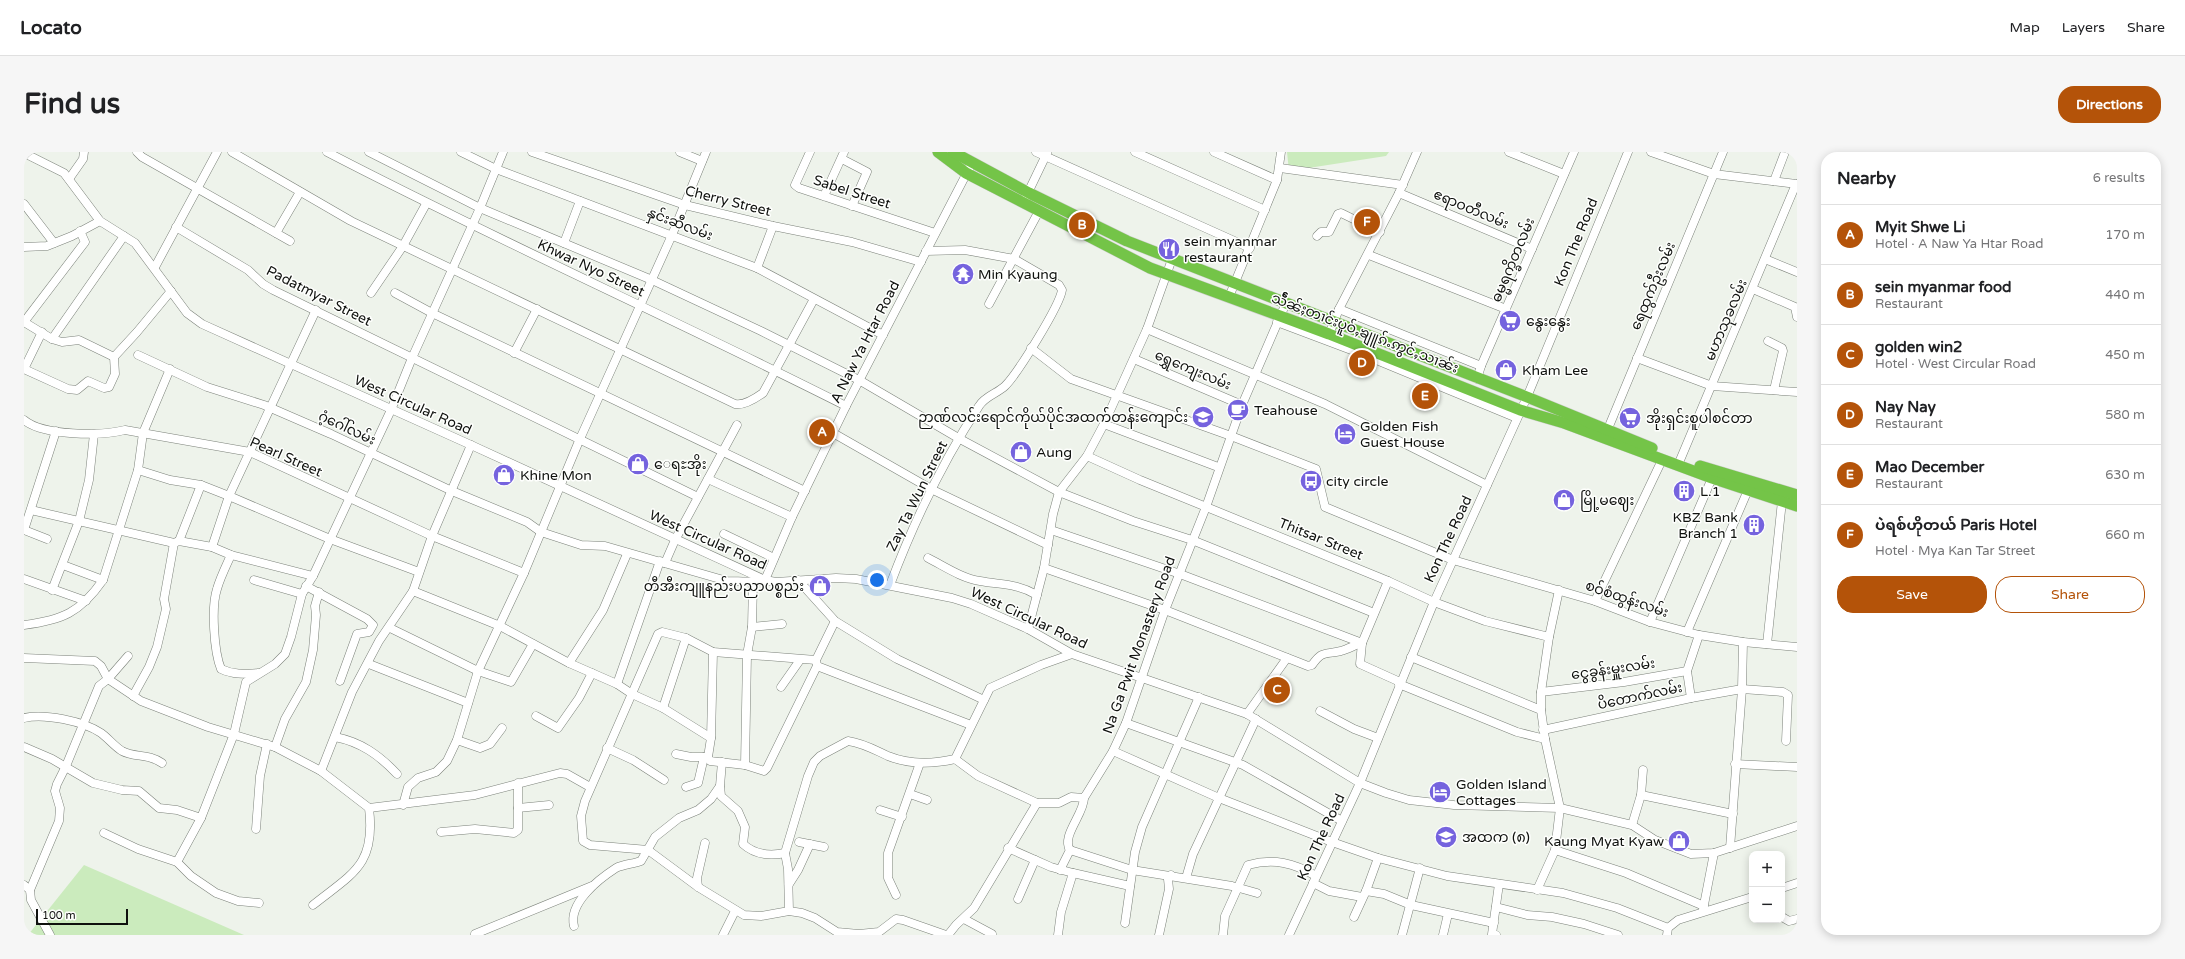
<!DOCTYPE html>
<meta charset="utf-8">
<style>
body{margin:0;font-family:"Varela Round","Noto Sans Myanmar",sans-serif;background:#f6f6f6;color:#202124}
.controls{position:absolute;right:12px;bottom:12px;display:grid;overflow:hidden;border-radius:8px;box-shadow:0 2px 10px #0003}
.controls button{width:36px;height:36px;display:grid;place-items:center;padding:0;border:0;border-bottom:1px solid #e0e0e0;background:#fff;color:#202124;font:20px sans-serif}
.scale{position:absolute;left:12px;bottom:10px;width:92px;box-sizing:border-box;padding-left:4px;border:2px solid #0f110e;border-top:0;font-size:11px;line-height:14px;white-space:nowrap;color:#0f110e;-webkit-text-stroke:3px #fefffd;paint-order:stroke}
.you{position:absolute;left:853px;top:428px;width:14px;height:14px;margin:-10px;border:3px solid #fff;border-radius:50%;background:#1a73e8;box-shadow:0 0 0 6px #1a73e833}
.badge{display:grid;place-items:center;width:26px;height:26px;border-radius:50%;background:#b45309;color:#fff;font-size:13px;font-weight:700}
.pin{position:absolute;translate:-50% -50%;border:2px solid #fff;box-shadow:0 1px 4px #0006}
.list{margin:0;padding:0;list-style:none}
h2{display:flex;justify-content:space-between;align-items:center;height:52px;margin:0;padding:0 16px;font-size:17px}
h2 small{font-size:13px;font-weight:400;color:#757577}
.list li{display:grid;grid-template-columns:26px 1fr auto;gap:12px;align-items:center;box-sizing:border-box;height:60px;padding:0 16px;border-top:1px solid #e0e0e0}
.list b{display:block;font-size:15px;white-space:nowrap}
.list p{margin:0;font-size:13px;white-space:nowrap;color:#757577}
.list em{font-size:13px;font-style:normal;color:#757577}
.actions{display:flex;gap:8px;padding:12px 16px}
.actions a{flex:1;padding:9px 0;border:1px solid #b45309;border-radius:16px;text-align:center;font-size:14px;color:#b45309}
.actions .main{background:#b45309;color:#fff}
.map{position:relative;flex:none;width:1773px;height:783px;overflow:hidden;border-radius:16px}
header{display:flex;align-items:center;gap:24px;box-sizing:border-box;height:56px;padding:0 20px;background:#fff;border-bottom:1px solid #e0e0e0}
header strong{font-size:19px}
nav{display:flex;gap:22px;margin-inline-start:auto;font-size:14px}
.intro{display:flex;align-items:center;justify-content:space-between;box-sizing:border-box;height:96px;padding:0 24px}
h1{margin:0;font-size:28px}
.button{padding:10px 18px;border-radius:16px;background:#b45309;color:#fff;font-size:14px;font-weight:700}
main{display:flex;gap:24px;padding:0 24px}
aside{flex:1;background:#fff;border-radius:16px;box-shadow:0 2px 10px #0003}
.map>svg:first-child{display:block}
.green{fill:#cbebbd}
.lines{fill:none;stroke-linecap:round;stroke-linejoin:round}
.minor-casing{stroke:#7c827a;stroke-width:9}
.highway-casing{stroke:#cfcfcf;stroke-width:12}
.minor{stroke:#fff;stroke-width:8}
.highway{stroke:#74c448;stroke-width:11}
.labels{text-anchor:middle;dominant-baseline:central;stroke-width:3;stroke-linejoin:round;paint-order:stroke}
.street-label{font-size:14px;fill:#0f110e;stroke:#fefffd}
.poi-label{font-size:14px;fill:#0f110e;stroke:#fefffd;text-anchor:start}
</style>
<header>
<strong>Locato</strong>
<nav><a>Map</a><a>Layers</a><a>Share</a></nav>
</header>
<div class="intro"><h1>Find us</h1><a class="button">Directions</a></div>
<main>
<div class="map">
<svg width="1773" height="783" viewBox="0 0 1773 783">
<rect width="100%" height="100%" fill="#eef3eb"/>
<g class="green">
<polygon points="1263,0 1365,0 1362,4 1265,19"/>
<polygon points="60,713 220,783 4,783"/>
</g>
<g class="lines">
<g class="minor-casing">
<g id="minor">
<polyline points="113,0 118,5 266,89"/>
<path d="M208,0L327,69L711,252C720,254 732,246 739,241L790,147"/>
<path d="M303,0C474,89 650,167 822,254"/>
<polyline points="345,0 456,56 628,128 737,179 835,228 936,287 1035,340 1109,369 1168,388 1350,461"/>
<polyline points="437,0 472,17 733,116 859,183"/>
<polyline points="508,0 661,53 749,74 828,90 897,110"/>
<polyline points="656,0 678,9"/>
<polyline points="786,0 771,33 775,36 911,81"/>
<polyline points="1012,0 1226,96"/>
<polyline points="1111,0 1241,58"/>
<polyline points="1190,0 1253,28"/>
<polyline points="1485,0 1540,22"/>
<polyline points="1627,0 1690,22 1773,32"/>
<polyline points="0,1 40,21 76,69 111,91 163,161 178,172 447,293 741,428 752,430 812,426 832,427 928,446 947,452 1004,477 1048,502 1223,562 1336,631 1362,641 1385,648 1430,653 1536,656 1608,673 1631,688 1667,702 1690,701 1773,674"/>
<polyline points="818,7 843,20 828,54"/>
<polyline points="1256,16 1379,33"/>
<polyline points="45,27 59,7 60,0"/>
<polyline points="1750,29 1761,0"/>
<polyline points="1375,41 1508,97"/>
<polyline points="800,44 820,0"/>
<polyline points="999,51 1023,1"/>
<polyline points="0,52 30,91"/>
<polyline points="152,75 224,118 239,132 249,138 674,345"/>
<polyline points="252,81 276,40"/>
<polyline points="1293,84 1297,80 1305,80 1314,62 1317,61 1356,80"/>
<polyline points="540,91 556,49"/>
<polyline points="0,95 23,94 48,84 76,69"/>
<polyline points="1345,103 1482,157"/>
<polyline points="1741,107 1773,120"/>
<polyline points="131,115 193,0"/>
<polyline points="733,116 749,74"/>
<polyline points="1729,137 1771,155 1773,165"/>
<polyline points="347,141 379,94 402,52"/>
<polyline points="371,141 408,161 781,339"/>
<polyline points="1205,145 1253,28 1257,0"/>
<polyline points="965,152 1015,59"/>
<polyline points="1315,157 1457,214"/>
<polyline points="0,170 61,90 56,79"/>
<polyline points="0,170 28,187 38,190 55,188 90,205"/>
<polyline points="1253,170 1338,202 1493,266"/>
<polyline points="1123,177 1301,252 1463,333"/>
<polyline points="1305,182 1315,157 1375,41 1393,0"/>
<polyline points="28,187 100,84"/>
<polyline points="1744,189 1758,196 1759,199 1750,238"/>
<polyline points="1007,196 1047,227 1207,284 1292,317 1301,355 1429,408 1571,449 1626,470 1675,483 1719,490 1773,495"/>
<polyline points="490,201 513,157"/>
<path d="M114,203L183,235L240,253L307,282L428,339L503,370L517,380L557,393L581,394L703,429C716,429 728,431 741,428L768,365L822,254L948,11"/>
<polyline points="1613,206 1688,234 1773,240"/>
<polyline points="1110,207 1218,253"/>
<polyline points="0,217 44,237 53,238 64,229 80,236 85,235 91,222 90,205 113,180 147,139"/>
<polyline points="0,217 18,180"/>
<polyline points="1453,227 1457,214 1550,0"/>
<path d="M0,268C19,284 77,284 101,278L226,300L408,384L500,421"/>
<polyline points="1080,272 1194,315"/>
<polyline points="795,273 909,338 1024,393"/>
<polyline points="1583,279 1699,0"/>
<polyline points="1063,304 1116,328 1364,429 1410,450 1461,469 1525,485"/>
<polyline points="1654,313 1772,32"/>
<polyline points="114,318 146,328 177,333 205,344 306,387 395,420"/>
<polyline points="684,327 768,365"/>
<polyline points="7,358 150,391 155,389 188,395 207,403 289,424"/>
<polyline points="0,378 32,279"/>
<polyline points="0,378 23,387"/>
<polyline points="1027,378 1156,422 1338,491"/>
<polyline points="700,382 750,406"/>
<polyline points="155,389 177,333"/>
<polyline points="188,395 205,344 292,158"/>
<path d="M207,403C202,414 196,426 193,437C187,455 190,500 197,517C210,523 220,522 234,521"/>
<path d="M904,406C920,414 937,426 956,429C978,433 992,431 1013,443"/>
<polyline points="641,411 651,388 713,273"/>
<polyline points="39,413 79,428"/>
<path d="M1020,416L1141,458L1284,514L1288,513C1299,498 1300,503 1317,499C1324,497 1331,493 1338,491"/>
<polyline points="0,427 62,449"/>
<polyline points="230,428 278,442"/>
<polyline points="774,428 811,469 873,507 960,548"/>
<polyline points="1364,429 1338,491 1336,512 1376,530"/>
<path d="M866,433C889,372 919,309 955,254C961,244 974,241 981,234C994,221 1036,153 1038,138L1035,133L990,107L941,98L902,99"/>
<polyline points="282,434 343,467 349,473 345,480 333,482 316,529"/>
<polyline points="28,438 55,369 65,328 70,282"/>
<polyline points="389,439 476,474 545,511 593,532 608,542 639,556 687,586"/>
<polyline points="1571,449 1638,308"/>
<polyline points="1626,470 1688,326"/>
<path d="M0,473C38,468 56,461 79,428L114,318L119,281L146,217"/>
<polyline points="728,475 758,472"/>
<polyline points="366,476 454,519 487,530 509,492"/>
<polyline points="1004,477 1020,416 1029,362 1035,340 1063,304 1080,272 1123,177 1148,107"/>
<polyline points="1663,480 1724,338"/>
<polyline points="1743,492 1758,349"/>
<polyline points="1387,505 1517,558"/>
<path d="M0,506L71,509L77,514L84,527L117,549L184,575L251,595L297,619L345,656C352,713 329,721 289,753"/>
<polyline points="792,508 689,500 662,486 638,480 634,482 561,649 557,664 559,689 566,693 624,698 674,735 720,763 737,764 765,759 778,761 791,766 813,780 835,782 855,780 872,767 879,768 922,783"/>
<polyline points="545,511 579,458 603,402"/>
<polyline points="345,512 444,551"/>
<polyline points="793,514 947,573"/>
<polyline points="593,532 636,409"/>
<polyline points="1375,532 1493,580 1521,587"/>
<polyline points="757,535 776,508"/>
<polyline points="1517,540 1600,530 1663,519"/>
<polyline points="109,544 125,515 133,495 142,457 140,447 150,391"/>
<polyline points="1667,546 1663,519 1675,483"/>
<polyline points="639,556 662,486"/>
<polyline points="1296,559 1330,577 1354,586"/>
<polyline points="1223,562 1263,506"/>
<polyline points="512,564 534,576 555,546 568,521"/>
<path d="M0,566C20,561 59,569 77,581C84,586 90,594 98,599C111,606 124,601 138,611"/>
<polyline points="1102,571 1219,613 1318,669"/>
<polyline points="1519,578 1667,546 1718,537 1759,540 1764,543 1762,589"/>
<path d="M311,585C337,590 355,603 373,622"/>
<polyline points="433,588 456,596 466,592 478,576"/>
<polyline points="0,595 28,607 69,631 98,638 115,639 135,656 153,658 177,666"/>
<polyline points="251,595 261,567 282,530 289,498 292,463 291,454 295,440"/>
<polyline points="583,596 609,608 640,628"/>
<polyline points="1089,599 1195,646 1308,690 1354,706 1423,724 1539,741 1593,756 1644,776"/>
<polyline points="652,602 667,605 684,605 686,609 721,613 740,619 743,616 793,514 792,508 811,469"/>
<polyline points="684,605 687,586 689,500"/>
<polyline points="931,607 954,624 1013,651"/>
<path d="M698,610L696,634L697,644L714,659L721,675L719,692C731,703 746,704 761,701"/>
<polyline points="1711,612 1773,615"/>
<polyline points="721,613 723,503 728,475 729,431"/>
<polyline points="297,619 328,540 355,489 389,439 408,384 447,293"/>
<polyline points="662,635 674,631 680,605"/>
<polyline points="886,642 903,648"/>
<polyline points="1617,643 1709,662"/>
<polyline points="379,653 384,635 394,626 412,620 423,609 433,588 454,519 500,421 555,289 648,83 682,0"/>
<polyline points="345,656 451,643 536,621 543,622 566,635"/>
<polyline points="494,656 525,653"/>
<polyline points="856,658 878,665"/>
<polyline points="1608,673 1617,643 1619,618"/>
<polyline points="232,677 236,624 243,592"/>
<polyline points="417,680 451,677 490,681 494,678 494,631"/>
<polyline points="80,681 114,697 153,710 167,724 192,741 214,749 235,751"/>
<polyline points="775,690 800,695"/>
<polyline points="984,696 1027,715 1049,721 1037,760 1034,783"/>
<polyline points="1706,696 1718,537 1719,490"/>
<polyline points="1046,698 1108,718 1208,734 1233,741"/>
<polyline points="1531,698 1602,721 1680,754"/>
<polyline points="153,710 177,666 210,582 222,530 251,512 261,502 267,485 278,442 289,424 367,258 388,206 456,56 479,0"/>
<path d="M1036,718L1046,698C1037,684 1060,662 1060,646"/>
<polyline points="1049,721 1106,734"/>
<polyline points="1162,726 1169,702 1232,567"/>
<polyline points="1289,731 1305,739 1338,745"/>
<polyline points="765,732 774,718 786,692"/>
<polyline points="0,733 6,738 7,748 26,783"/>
<polyline points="674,735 673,726 681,691"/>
<polyline points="1758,736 1773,731"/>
<polyline points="6,738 35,669 36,656 31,639 33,632 42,614 75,534 84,527 104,504"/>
<polyline points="1513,738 1531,698 1536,656 1521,587 1517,558 1517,540 1525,485 1535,438"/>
<polyline points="1342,739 1360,742 1387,753 1470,771"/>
<polyline points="872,743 864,726 864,701 896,611"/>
<polyline points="994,747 1011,708"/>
<polyline points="1472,755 1503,763 1528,765 1560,772 1594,783"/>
<polyline points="1679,758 1690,701"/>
<path d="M765,759L764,717L761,701L784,624L790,610L796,604L824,589C839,591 851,598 864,604C886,613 909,612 931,607L966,536L1017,513L1048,502"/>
<polyline points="1330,765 1342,739 1354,706"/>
<polyline points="1758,765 1765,769 1773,767"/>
<polyline points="940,767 968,782"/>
<polyline points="1101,771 1111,700 1118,675 1175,545"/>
<path d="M550,774C544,751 575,727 592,716C600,712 609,712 617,709L631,685L655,666L674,658L687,647L696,634"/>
<polyline points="451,782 568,734"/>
<polyline points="699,783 711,759"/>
<polyline points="924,783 932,773 950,756 1013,651 1035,651 1047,645 1060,646 1089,599 1102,571 1141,458 1182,355 1218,253 1262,151"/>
<polyline points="1135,783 1145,737 1144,727 1147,723"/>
<path d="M1199,783L1201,764L1224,713C1250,706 1270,711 1292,724"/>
<polyline points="1265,783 1336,631 1410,450 1503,245 1604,0"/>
<polyline points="1378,783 1396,716"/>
<polyline points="1419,783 1424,762"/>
<polyline points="1472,783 1468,782 1475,732"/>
<polyline points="1643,783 1644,776 1654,768 1728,745"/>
</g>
</g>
<g class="highway-casing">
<g id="highway">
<polyline points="914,0 942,21 1126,116 1305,182 1496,258 1540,271 1688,326 1773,354"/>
<polyline points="929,0 1005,41 1103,89 1503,245 1628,296"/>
<polyline points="1676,314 1773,343"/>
</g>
</g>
<use href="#minor" class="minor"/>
<use href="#highway" class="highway"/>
</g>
<defs>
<g id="restaurant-disc" transform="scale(1.15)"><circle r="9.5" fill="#7563de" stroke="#fefffd"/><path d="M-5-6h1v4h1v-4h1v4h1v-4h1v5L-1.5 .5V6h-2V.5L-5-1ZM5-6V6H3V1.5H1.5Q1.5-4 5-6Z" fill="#fff"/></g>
<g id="temple-disc" transform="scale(1.15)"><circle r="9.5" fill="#7563de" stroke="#fefffd"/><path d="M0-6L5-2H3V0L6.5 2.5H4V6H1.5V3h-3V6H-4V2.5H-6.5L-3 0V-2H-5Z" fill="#fff"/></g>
<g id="supermarket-disc" transform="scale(1.15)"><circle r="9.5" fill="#7563de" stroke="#fefffd"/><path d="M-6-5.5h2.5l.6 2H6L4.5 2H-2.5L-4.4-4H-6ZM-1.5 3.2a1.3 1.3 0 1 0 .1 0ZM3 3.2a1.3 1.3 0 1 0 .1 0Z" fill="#fff"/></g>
<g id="shop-disc" transform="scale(1.15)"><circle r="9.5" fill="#7563de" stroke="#fefffd"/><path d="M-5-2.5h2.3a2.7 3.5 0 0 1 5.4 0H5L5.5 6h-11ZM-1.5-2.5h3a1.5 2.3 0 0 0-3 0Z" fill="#fff"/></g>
<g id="cafe-disc" transform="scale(1.15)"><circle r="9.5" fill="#7563de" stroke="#fefffd"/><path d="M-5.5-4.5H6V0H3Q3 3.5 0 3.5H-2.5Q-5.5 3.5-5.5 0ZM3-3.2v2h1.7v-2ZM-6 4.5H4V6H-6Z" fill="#fff"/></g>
<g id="school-disc" transform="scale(1.15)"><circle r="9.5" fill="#7563de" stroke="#fefffd"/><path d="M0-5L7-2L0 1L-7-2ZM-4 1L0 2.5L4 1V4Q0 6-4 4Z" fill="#fff"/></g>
<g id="hotel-disc" transform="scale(1.15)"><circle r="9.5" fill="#7563de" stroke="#fefffd"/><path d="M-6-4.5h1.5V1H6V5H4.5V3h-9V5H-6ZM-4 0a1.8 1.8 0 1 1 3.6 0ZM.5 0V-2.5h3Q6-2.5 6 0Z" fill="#fff"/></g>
<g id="bus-disc" transform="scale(1.15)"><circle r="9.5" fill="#7563de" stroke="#fefffd"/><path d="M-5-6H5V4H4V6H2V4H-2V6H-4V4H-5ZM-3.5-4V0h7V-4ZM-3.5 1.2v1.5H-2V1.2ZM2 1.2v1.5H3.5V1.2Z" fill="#fff"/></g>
<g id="building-disc" transform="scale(1.15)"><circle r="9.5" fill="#7563de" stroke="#fefffd"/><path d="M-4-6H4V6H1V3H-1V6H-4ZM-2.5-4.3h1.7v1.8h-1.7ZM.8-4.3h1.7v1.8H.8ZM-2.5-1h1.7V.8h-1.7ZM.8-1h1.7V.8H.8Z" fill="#fff"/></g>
</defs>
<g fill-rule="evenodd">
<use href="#restaurant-disc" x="1145" y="97"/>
<use href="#temple-disc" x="939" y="122"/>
<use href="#supermarket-disc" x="1486" y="169"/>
<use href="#shop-disc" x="1482" y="218"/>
<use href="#cafe-disc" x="1214" y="258"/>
<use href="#school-disc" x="1179" y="265"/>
<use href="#supermarket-disc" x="1606" y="266"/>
<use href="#hotel-disc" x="1321" y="282"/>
<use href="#shop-disc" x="997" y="300"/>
<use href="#shop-disc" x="614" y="312"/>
<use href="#shop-disc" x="480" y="323"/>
<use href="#bus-disc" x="1287" y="329"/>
<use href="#building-disc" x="1660" y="339"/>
<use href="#shop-disc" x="1540" y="348"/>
<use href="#building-disc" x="1730" y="373"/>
<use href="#shop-disc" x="796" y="434"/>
<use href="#hotel-disc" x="1416" y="640"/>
<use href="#school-disc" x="1422" y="685"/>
<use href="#shop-disc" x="1655" y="689"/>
</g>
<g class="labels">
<g class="street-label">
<text transform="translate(828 40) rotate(18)">Sabel Street</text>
<text transform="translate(704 49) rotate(14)">Cherry Street</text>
<text transform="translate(1447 57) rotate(23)">ဧရာဝတီလမ်း</text>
<text transform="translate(656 72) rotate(21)">နှင်းဆီလမ်း</text>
<text transform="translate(1552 90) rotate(-68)">Kon The Road</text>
<text transform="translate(1489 108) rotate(-67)">ဓမ္မရက္ခိတလမ်း</text>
<text transform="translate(567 116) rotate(25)">Khwar Nyo Street</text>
<text transform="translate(1629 134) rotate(-67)">ရေထွက်ဦးလမ်း</text>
<text transform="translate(295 144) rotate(27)">Padatmyar Street</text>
<text transform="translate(1702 168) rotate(-67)">မဟာသုခလမ်း</text>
<text transform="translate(1341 181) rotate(21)">သဵႅၼ်ႈတၢင်းပူဝ်ႇၶျူၵ်ႉဢွင်ႇသၢၼ်း</text>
<text transform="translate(841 190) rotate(-63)">A Naw Ya Htar Road</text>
<text transform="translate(1169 218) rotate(23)">ရွှေကျေးလမ်း</text>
<text transform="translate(389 253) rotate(24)">West Circular Road</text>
<text transform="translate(323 276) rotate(25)">ဂံ့ဂေါ်လမ်း</text>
<text transform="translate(262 305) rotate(24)">Pearl Street</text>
<text transform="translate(893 344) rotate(-64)">Zay Ta Wun Street</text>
<text transform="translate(1297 387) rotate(22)">Thitsar Street</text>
<text transform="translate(1424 387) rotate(-65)">Kon The Road</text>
<text transform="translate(684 388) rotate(24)">West Circular Road</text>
<text transform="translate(1603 447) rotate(19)">စဝ်စံထွန်းလမ်း</text>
<text transform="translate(1005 466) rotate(25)">West Circular Road</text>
<text transform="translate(1115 493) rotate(-70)">Na Ga Pwit Monastery Road</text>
<text transform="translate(1589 517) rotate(-8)">ငွေခွန်းမှူးလမ်း</text>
<text transform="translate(1616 544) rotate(-12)">ပိတောက်လမ်း</text>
<text transform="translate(1297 685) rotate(-65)">Kon The Road</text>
</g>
<g class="poi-label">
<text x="1160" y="89">sein myanmar<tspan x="1160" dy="16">restaurant</tspan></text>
<text x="954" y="122">Min Kyaung</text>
<text x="1502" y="169">နွေးနွေး</text>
<text x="1498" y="218">Kham Lee</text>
<text x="1230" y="258">Teahouse</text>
<text x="1164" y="265" text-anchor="end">ဉာဏ်လင်းရောင်ကိုယ်ပိုင်အထက်တန်း‌ကျောင်း</text>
<text x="1622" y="266">အိုးရှင်းစူပါစင်တာ</text>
<text x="1336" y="274">Golden Fish<tspan x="1336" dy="16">Guest House</tspan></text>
<text x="1012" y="300">Aung</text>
<text x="630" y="312">ေရႊအိုး</text>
<text x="496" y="323">Khine Mon</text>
<text x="1302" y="329">city circle</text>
<text x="1676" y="339">L.1</text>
<text x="1556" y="348">မြို့မဈေး</text>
<text x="1714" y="365" text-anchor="end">KBZ Bank<tspan x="1714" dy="16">Branch 1</tspan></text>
<text x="780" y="434" text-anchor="end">တီအီးကျူနည်းပညာပစ္စည်း</text>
<text x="1432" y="632">Golden Island<tspan x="1432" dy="16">Cottages</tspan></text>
<text x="1438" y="685">အထက (၈)</text>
<text x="1640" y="689" text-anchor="end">Kaung Myat Kyaw</text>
</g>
</g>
</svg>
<div class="controls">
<button>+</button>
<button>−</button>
</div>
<div class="scale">100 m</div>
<div class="you"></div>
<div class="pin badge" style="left:798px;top:280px">A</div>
<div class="pin badge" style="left:1058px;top:73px">B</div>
<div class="pin badge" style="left:1253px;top:538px">C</div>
<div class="pin badge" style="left:1338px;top:211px">D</div>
<div class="pin badge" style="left:1401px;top:244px">E</div>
<div class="pin badge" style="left:1343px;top:70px">F</div>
</div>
<aside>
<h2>Nearby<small>6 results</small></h2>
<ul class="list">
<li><span class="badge">A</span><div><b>Myit Shwe Li</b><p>Hotel · A Naw Ya Htar Road</p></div><em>170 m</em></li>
<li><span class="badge">B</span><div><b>sein myanmar food</b><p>Restaurant</p></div><em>440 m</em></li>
<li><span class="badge">C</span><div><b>golden win2</b><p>Hotel · West Circular Road</p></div><em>450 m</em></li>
<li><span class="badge">D</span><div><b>Nay Nay</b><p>Restaurant</p></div><em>580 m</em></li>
<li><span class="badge">E</span><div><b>Mao December</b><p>Restaurant</p></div><em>630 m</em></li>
<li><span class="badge">F</span><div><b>ပဲရစ်ဟိုတယ် Paris Hotel</b><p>Hotel · Mya Kan Tar Street</p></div><em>660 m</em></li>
</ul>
<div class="actions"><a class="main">Save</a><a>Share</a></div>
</aside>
</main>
